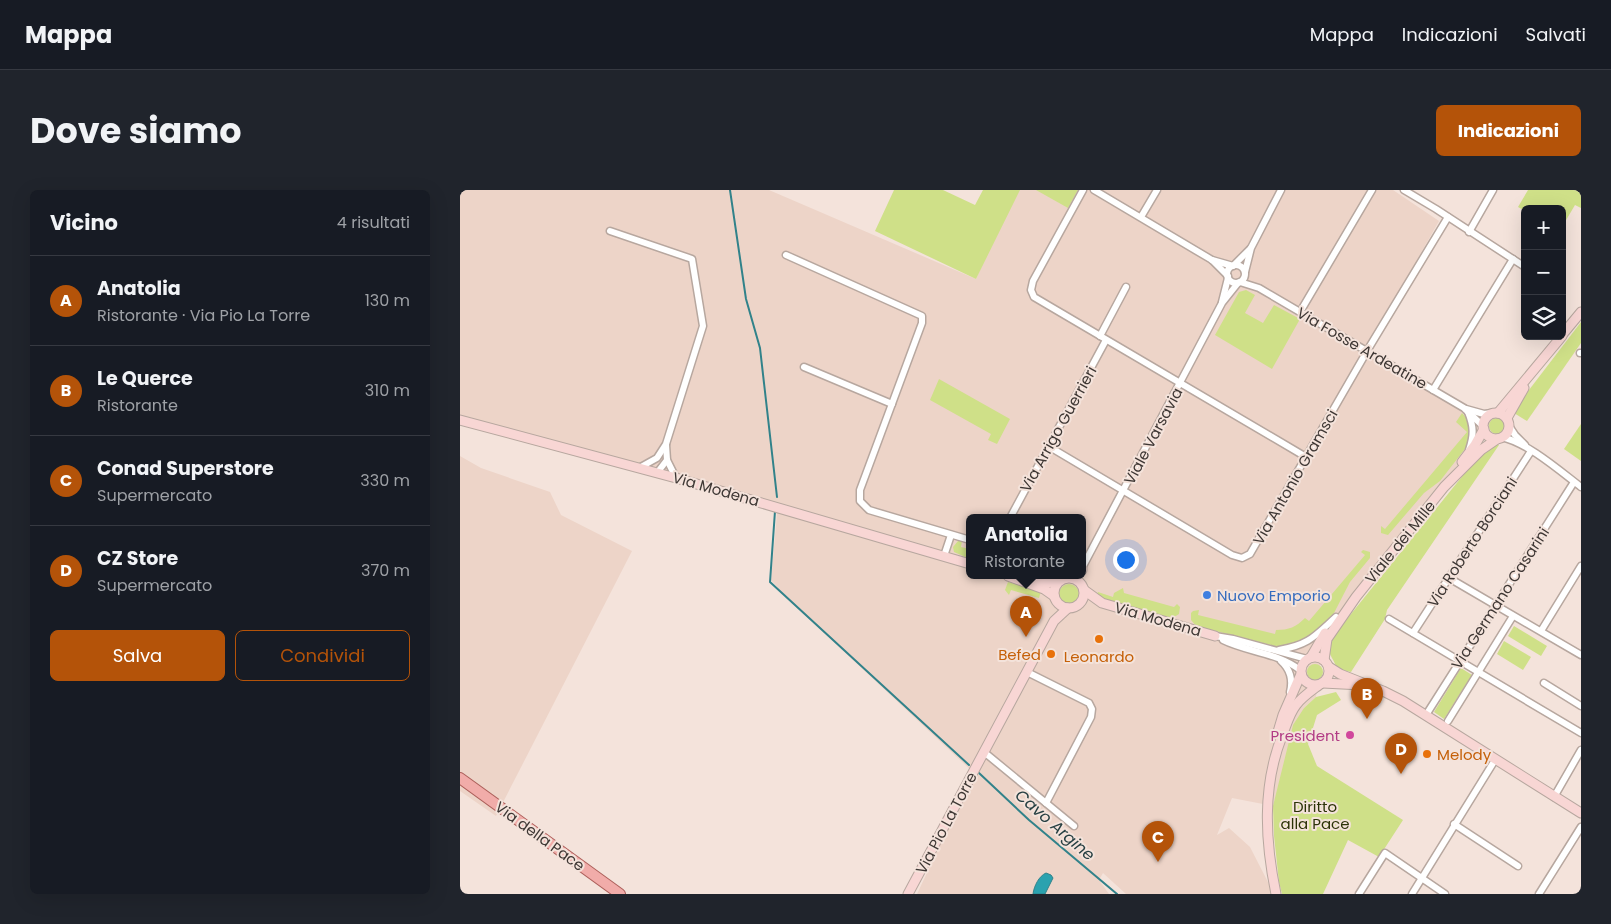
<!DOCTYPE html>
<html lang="it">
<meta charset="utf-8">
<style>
body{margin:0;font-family:Poppins,sans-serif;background:#20242c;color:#f1f3f6}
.controls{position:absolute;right:15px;top:15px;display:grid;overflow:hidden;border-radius:8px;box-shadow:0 5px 20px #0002}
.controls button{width:45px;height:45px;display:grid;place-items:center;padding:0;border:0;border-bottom:1px solid #363941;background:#171b24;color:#f1f3f6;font:25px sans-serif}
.you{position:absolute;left:665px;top:369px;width:18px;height:18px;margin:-12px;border:4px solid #fff;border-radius:50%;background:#1a73e8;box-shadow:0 0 0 8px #1a73e833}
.badge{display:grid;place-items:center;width:32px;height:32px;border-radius:50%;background:#b45309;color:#fff;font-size:16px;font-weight:700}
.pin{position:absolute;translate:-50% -41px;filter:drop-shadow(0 1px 2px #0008)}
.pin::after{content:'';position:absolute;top:26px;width:18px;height:15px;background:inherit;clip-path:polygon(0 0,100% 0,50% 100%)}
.popup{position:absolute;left:506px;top:324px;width:120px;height:65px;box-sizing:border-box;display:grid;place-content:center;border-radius:8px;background:#171b24;filter:drop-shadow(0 1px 4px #0005);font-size:16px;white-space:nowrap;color:#9ea1a6}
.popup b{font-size:19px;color:#f1f3f6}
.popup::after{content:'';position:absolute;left:50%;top:100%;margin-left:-10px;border:10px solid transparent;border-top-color:#171b24}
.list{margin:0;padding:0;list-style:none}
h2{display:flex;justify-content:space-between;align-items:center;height:65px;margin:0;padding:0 20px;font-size:21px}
h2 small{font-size:16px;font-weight:400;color:#9ea1a6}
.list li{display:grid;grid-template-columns:32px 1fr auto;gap:15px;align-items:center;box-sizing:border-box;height:90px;padding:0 20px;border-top:1px solid #363941}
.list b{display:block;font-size:19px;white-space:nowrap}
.list p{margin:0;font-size:16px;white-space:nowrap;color:#9ea1a6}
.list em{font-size:16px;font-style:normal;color:#9ea1a6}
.actions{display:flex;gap:10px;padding:15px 20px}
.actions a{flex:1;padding:11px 0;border:1px solid #b45309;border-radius:8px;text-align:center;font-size:18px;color:#b45309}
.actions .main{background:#b45309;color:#fff}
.icon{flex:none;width:28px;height:28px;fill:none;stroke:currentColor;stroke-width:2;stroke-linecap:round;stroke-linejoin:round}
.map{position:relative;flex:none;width:1121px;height:704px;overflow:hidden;border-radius:8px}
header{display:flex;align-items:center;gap:30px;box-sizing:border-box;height:70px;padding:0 25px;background:#171b24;border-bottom:1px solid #363941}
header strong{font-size:24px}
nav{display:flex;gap:28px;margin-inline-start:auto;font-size:18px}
.intro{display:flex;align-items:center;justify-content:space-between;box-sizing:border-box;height:120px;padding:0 30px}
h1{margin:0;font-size:35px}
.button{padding:12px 22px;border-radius:8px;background:#b45309;color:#fff;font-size:18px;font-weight:700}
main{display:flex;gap:30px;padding:0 30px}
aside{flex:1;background:#171b24;border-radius:8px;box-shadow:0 5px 20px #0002}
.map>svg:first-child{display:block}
.built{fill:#edd4c8;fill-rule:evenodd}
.green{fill:#cfe088}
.water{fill:#2ba2af;stroke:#31828a}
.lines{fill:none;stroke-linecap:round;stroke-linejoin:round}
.stream{stroke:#31828a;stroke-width:2}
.street-casing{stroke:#b7a79f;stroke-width:9}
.secondary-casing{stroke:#b7a79f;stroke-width:11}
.primary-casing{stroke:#ac5f5a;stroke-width:12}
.street{stroke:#fff;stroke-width:6}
.secondary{stroke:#f8d6d4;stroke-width:9}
.primary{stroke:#f1aca9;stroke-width:10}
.shop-dot{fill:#3f7fe0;stroke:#f4e3db;stroke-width:2}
.food-dot{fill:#e8710a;stroke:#f4e3db;stroke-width:2}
.hotel-dot{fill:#d1479c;stroke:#f4e3db;stroke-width:2}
.labels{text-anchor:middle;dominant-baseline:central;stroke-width:4;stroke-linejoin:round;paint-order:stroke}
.street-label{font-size:15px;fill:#3e3734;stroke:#f4e3db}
.shop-label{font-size:15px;fill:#366cbe;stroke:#f4e3db;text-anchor:start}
.food-label{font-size:15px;fill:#c56008;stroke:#f4e3db;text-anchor:end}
.hotel-label{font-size:15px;fill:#b23c85;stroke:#f4e3db;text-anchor:end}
.park-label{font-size:15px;fill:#2c3308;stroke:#f4e3db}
.water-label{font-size:16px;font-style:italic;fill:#274043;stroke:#f4e3db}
</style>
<header>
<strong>Mappa</strong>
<nav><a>Mappa</a><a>Indicazioni</a><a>Salvati</a></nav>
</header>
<div class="intro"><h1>Dove siamo</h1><a class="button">Indicazioni</a></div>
<main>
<aside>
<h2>Vicino<small>4 risultati</small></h2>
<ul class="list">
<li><span class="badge">A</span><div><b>Anatolia</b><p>Ristorante · Via Pio La Torre</p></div><em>130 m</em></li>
<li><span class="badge">B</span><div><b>Le Querce</b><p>Ristorante</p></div><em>310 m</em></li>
<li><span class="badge">C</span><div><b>Conad Superstore</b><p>Supermercato</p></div><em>330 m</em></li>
<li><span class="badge">D</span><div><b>CZ Store</b><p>Supermercato</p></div><em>370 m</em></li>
</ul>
<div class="actions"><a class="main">Salva</a><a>Condividi</a></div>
</aside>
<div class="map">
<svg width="1121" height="704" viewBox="0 0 1121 704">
<rect width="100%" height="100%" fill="#f4e3db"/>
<g class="built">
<path d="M0,0H309L516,89L556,0H933L979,31L907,159L1032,231L864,446L856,507L844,518L813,616L772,608L757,645L769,638L790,657L811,698L813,704H666L643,683L639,690L649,704H457L514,583L334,415L311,390L318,313L0,231ZM510,328H622V386H510Z"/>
<polygon points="0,266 21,278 90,302 101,325 172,361 36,626 0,601"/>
</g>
<g class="green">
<polygon points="434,0 483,0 515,15 523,0 560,0 516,89 415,41"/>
<polygon points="576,0 618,0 608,18"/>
<polygon points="1068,0 1121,0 1121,18 1115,15 1102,37 1102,19 1065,19 1065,21 1058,17"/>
<polygon points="786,100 795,105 785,123 803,133 814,115 840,129 812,179 755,145 779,102"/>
<polygon points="1121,132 1121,153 1067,231 1054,223 1062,209"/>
<polygon points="479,189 550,229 537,254 528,250 531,244 470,210"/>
<polygon points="1002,223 1010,232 1010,247 1008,255 980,291 964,303 928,345 921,343 921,336 925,339 1007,242 996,232"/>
<circle cx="1037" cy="236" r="8"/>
<polygon points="1121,234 1121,271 1104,259"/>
<path d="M1033,254L1039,255L927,420L925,429L891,482L877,479C873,466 866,465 870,450L1013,273Z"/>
<polygon points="498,351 502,351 501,357 510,359 510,369 494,362 493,357"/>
<path d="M903,360L910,362V368L890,392L874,423L860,439L847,449L831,456H815L736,436L731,430V423L733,421L739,420L738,425L815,444L816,440C829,440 836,437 845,428L849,431L905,365L901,362Z"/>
<polygon points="548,392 581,401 579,408 551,400 549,405 545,400"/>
<circle cx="609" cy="404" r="10"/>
<polygon points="663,398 664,403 714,417 717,414 720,417 719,424 711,429 636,407 638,402 653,407 654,403"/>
<polygon points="1054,436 1087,456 1081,466 1048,446"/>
<polygon points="1044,451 1071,467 1063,480 1037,464"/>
<circle cx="855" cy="482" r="8"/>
<polygon points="1001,478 1012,485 984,529 974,522"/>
<polygon points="876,502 881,510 857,525 848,554 857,576 943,630 919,667 888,650 863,704 822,704 819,692 814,646 813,616 833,535 844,518 856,507"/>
</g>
<path class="water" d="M586,683L591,685L593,688L585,704H573C574,696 579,686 586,683Z"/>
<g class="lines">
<g class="stream">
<polyline points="270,0 286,109 300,158 317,307"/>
<polyline points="315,321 310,392 509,575"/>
<polyline points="519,583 569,630 657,704"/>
</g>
<g class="street-casing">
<g id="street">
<polyline points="623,0 573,91 571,100 574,107 846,267"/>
<polyline points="634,0 752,70 768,86"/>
<polyline points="944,0 976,19 1065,77"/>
<polyline points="681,27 697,0"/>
<polyline points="150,41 232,69 243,136 206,254 197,268 179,278"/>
<polyline points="1009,42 1033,0"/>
<polyline points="326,65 462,126 462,133 400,300 400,311 409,320 510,350"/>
<polyline points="752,70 773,76"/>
<circle cx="776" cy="84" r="9"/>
<polyline points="774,75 790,59"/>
<polyline points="785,82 791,58 821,0"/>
<polyline points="780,92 799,98 1004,218 1023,236"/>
<polyline points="762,112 768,88"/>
<polyline points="840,122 912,0"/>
<polyline points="640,146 666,97"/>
<polyline points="1120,163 1121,163"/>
<polyline points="344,177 432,214"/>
<polyline points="973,200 1053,69"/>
<polyline points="1006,219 1024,224 1032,223"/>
<path d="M1008,222C1014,237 1014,245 1009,260"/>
<polyline points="1049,236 1055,245 1065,255"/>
<path d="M1041,247C1067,252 1100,281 1121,297"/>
<polyline points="206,255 207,270 216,288"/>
<polyline points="588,256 772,365 782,368 790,364 910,156 988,27"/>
<polyline points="197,283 207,270"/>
<polyline points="550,328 646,150"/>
<polyline points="484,366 491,345"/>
<polyline points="622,378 762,113 778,93"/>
<polyline points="989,388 1121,465"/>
<polyline points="929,429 1121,543"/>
<polyline points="1081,441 1121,376"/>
<polyline points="953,443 1071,261"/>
<polyline points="755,446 773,449 847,469"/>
<path d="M763,450C787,462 819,463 840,480"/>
<path d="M819,460C849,455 855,446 876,427"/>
<path d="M821,471C831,480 833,490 830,502"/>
<polyline points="567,482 629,513 632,519 631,527 586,613"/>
<polyline points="1084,493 1121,516"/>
<polyline points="966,525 1114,292"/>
<polyline points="988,531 1053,426"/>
<polyline points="524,562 614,636"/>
<polyline points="1094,607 1121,560"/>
<polyline points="994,634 1058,676"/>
<polyline points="899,704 925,663 985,704"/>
<polyline points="952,704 1035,570"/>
<polyline points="1079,704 1121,637"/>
</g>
</g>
<g class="secondary-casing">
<g id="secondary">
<polyline points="1102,145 1121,122"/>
<polyline points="1038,223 1102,146"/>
<circle cx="1036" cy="236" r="13"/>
<polyline points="1047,228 1064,198"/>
<polyline points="0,230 216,288 510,374"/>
<polyline points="1002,272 1015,255 1024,239"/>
<polyline points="622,380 622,378"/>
<polyline points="548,386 584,399 594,406"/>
<circle cx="609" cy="403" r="15"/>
<polyline points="570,390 586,393 599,391"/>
<polyline points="624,400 642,413 755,446"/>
<circle cx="855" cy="481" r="14"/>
<polyline points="851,467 865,443"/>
<polyline points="864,470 867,449 896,407 984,297 1021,260 1037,249"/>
<polyline points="869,477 880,484 923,501 943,511 1121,623"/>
<polyline points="863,493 902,495"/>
<polyline points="817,545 823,525 841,484"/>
<polyline points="448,704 594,431 608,418"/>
<path d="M816,704C805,651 802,597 822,546C826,536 829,524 836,515C842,507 851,501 859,495"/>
</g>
</g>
<g class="primary-casing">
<polyline id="primary" points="0,588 160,704"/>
</g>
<use href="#street" class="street"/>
<use href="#secondary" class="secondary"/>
<use href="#primary" class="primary"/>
</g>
<circle class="shop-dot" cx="747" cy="405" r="5"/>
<g class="food-dot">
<circle cx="639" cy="449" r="5"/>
<circle cx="591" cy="464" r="5"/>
<circle cx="967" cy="564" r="5"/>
</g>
<circle class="hotel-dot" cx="890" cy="545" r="5"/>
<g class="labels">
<g class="street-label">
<text transform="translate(902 158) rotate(30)">Via Fosse Ardeatine</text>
<text transform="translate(598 239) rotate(-61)">Via Arrigo Guerrieri</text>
<text transform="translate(693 246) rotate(-62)">Viale Varsavia</text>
<text transform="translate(835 287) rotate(-60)">Via Antonio Gramsci</text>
<text transform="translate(256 299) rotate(16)">Via Modena</text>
<text transform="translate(940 352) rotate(-51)">Viale dei Mille</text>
<text transform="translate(1012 352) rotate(-57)">Via Roberto Borciani</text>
<text transform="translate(1040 408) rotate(-57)">Via Germano Casarini</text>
<text transform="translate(698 429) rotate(16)">Via Modena</text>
<text transform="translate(486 633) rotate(-62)">Via Pio La Torre</text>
<text transform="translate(80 646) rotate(36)">Via della Pace</text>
</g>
<g class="shop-label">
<text x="757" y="405">Nuovo Emporio</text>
</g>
<g class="food-label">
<text x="581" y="464">Befed</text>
<text x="639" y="466" text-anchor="middle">Leonardo</text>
<text x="977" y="564" text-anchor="start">Melody</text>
</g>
<g class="hotel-label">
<text x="880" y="545">President</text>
</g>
<g class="park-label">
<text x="855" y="616">Diritto<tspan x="855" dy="17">alla Pace</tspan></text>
</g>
<g class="water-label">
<text transform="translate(595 635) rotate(41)">Cavo Argine</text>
</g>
</g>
</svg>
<div class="controls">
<button>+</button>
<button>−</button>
<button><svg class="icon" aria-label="layers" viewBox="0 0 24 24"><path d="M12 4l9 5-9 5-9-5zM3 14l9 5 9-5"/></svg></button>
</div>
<div class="you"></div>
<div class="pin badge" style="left:566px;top:447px">A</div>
<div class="popup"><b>Anatolia</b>Ristorante</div>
<div class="pin badge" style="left:907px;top:529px">B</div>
<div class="pin badge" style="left:698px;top:672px">C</div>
<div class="pin badge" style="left:941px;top:584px">D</div>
</div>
</main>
